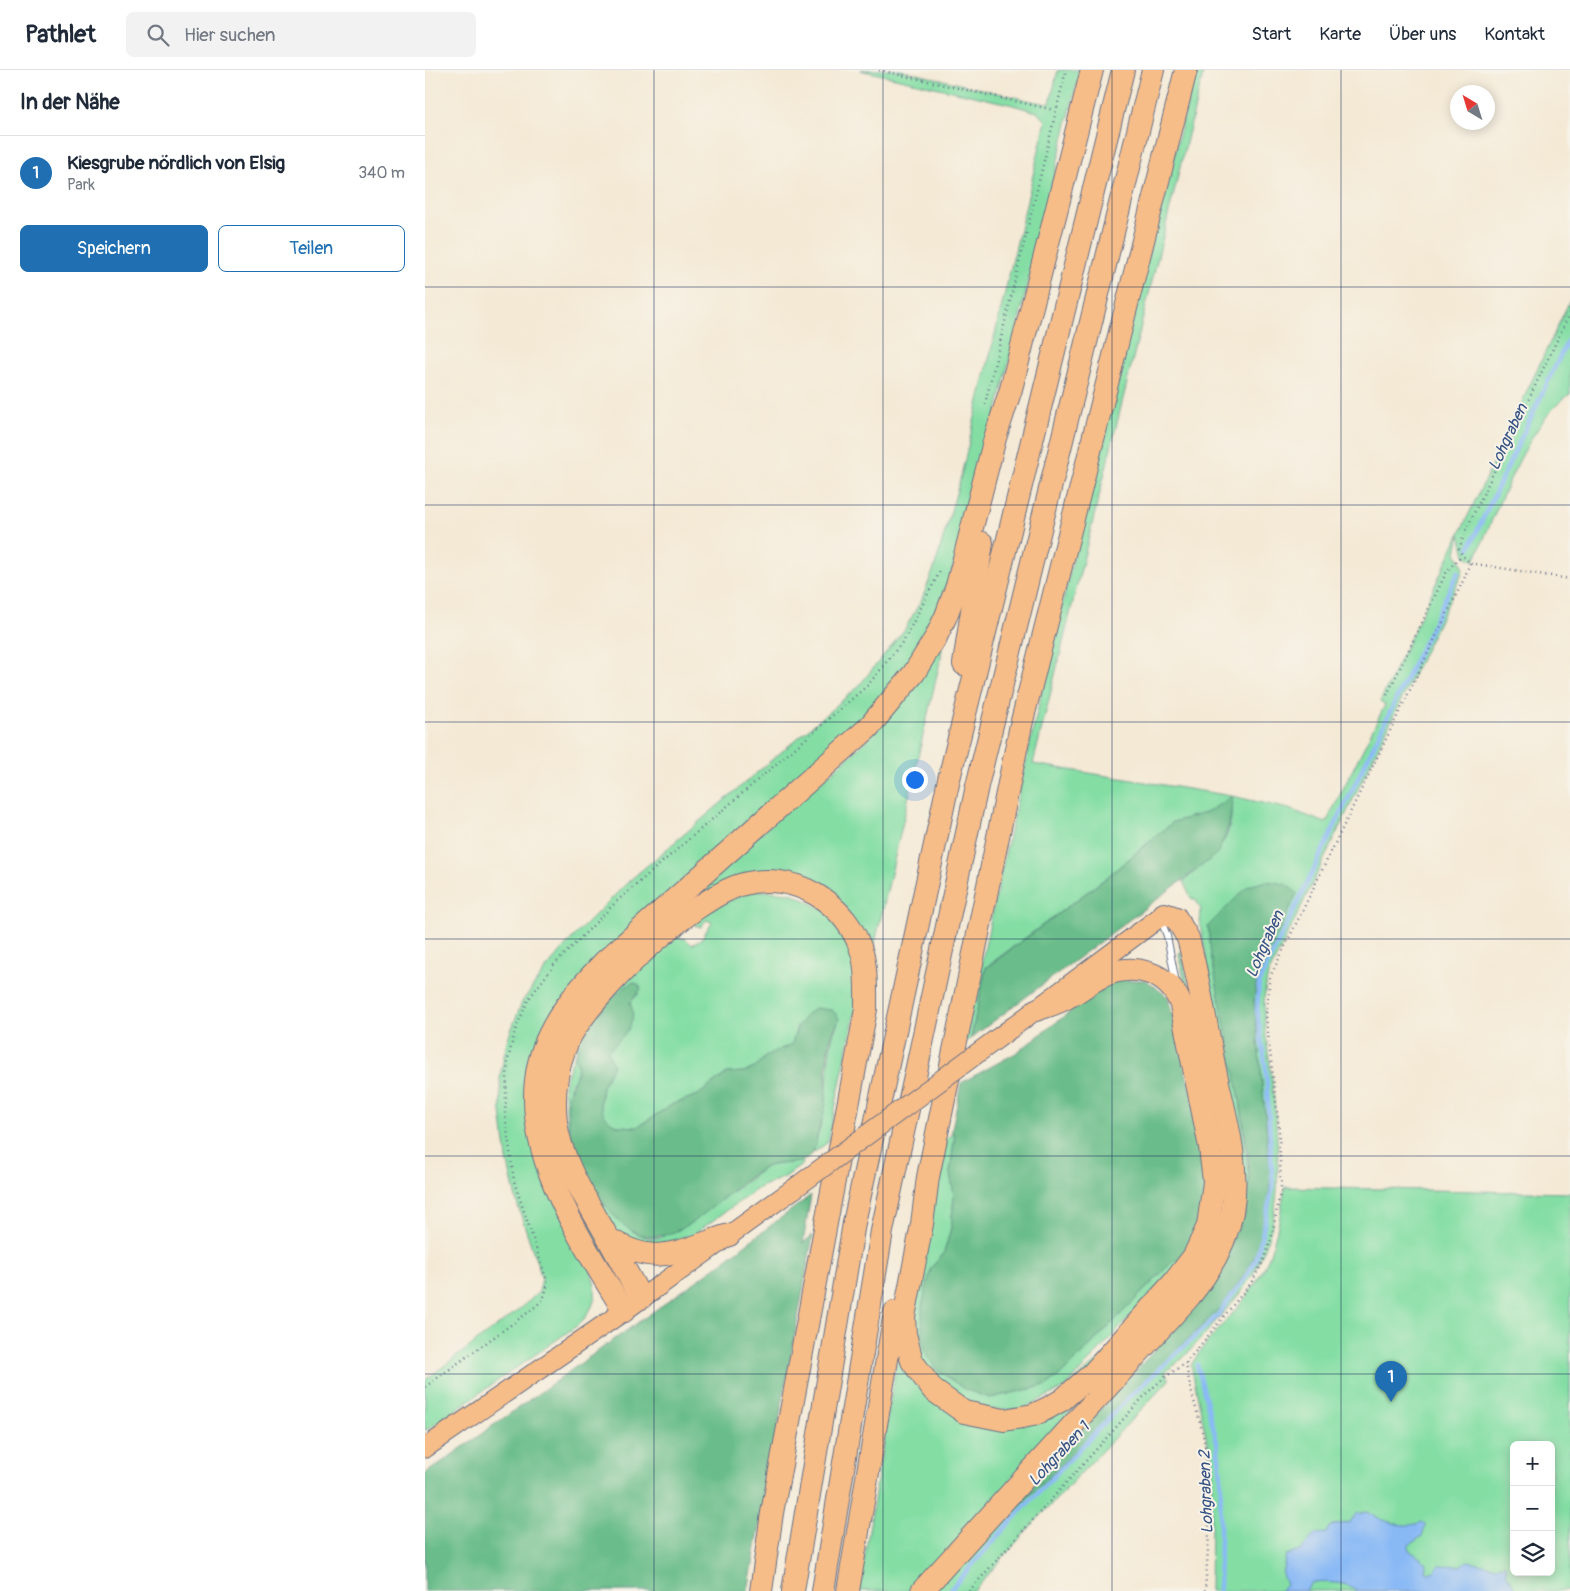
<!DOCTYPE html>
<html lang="de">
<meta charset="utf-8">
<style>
body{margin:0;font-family:Pangolin,sans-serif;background:#f2f2f3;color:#1f2937}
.controls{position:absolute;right:15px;bottom:15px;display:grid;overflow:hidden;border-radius:8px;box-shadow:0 2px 12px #0003}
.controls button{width:45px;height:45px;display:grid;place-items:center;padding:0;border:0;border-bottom:1px solid #e0e1e3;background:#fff;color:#1f2937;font:25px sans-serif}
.compass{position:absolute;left:1025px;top:15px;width:45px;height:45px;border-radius:50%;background:#fff;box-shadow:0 2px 12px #0003;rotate:322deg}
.you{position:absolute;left:489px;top:709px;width:18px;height:18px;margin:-12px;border:4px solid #fff;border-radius:50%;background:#1a73e8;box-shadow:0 0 0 8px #1a73e833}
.badge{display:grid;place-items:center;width:32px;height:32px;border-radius:50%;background:#1f6fb2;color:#fff;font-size:16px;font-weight:700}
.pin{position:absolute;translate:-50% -41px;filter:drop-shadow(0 1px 2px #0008)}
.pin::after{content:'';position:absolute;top:26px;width:18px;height:15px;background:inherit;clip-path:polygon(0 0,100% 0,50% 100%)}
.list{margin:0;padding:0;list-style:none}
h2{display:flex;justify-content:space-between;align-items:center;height:65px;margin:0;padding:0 20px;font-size:21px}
h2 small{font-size:16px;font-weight:400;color:#747a83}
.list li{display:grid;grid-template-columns:32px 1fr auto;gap:15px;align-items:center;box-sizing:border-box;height:75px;padding:0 20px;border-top:1px solid #e0e1e3}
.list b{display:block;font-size:19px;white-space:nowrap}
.list p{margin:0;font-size:16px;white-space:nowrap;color:#747a83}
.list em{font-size:16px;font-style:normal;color:#747a83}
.actions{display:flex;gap:10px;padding:15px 20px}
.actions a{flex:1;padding:11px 0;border:1px solid #1f6fb2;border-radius:8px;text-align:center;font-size:18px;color:#1f6fb2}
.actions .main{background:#1f6fb2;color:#fff}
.icon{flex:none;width:28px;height:28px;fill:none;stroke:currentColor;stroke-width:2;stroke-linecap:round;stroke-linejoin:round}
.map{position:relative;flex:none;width:1145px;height:1521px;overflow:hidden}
header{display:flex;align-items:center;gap:30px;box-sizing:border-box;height:70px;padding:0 25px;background:#fff;border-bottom:1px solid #e0e1e3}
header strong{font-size:24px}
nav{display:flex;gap:28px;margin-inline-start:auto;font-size:18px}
.search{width:350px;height:45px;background:#f2f2f3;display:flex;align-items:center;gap:12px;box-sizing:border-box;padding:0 18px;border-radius:8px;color:#747a83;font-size:19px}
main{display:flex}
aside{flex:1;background:#fff}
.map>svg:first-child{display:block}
.green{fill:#84dea4;stroke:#508681;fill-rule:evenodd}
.forest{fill:#6bbd8a;stroke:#437674}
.water{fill:#89b9f5;stroke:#5274aa}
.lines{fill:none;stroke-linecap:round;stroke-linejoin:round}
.stream{stroke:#89b9f5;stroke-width:4.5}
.service-casing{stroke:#677088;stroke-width:8}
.primary-casing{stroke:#677088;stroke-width:21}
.motorway-casing{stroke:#677088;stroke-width:24}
.path{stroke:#677088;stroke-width:2.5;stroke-dasharray:1 4;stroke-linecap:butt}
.service{stroke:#fff;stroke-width:6}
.primary{stroke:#f7bd88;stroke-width:19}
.motorway{stroke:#f7bd88;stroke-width:22}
.primary-bridge-casing{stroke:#677088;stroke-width:21;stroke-linecap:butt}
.primary-bridge{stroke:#f7bd88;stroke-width:19}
.grid{fill:none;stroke:#1b2f5e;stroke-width:1;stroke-opacity:0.55}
.labels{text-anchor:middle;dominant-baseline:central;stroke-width:4;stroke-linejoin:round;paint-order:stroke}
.water-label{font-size:16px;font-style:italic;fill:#365284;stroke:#f7f3e8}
</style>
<header>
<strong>Pathlet</strong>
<div class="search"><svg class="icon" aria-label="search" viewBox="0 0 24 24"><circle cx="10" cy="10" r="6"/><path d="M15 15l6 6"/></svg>Hier suchen</div>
<nav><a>Start</a><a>Karte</a><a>Über uns</a><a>Kontakt</a></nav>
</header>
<main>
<aside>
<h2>In der Nähe<small></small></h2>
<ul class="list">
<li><span class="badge">1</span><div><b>Kiesgrube nördlich von Elsig</b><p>Park</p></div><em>340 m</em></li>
</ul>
<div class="actions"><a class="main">Speichern</a><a>Teilen</a></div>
</aside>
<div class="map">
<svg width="1145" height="1521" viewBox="0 0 1145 1521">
<rect width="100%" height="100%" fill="#f7f3e8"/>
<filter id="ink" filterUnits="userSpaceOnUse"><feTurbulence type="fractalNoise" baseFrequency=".02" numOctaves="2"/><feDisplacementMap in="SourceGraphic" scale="10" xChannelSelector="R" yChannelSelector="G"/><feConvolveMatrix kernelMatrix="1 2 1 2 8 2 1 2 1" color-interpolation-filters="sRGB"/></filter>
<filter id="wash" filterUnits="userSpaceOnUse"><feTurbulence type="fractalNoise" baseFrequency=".0096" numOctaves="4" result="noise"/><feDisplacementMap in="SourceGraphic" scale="20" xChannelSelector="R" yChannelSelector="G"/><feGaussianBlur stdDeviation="1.12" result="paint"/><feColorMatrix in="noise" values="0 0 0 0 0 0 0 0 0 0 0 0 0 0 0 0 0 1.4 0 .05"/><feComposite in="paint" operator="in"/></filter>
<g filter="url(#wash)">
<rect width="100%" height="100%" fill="#f4e9d5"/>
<g class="green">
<path d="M435,0H475L611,32L625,33L633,0H655L551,427L512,545L474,612L107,995L170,1215C172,1233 164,1244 153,1255L0,1361V1310L95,1239L114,1222L117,1208L92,1133L82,1089L76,1042L75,1007L82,971L97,932L119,901L150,865L204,811L433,617L480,559L497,529L510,496L535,410L621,51L612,42L584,34Z"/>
<path d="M771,0H779L608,694L807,726L864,739L901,753L960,635L955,632L1145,230V324C1103,351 1071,444 1049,491L1040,485L1035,464L1031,483L1038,496L1037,504L843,905C834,941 843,974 847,1010C853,1073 862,1142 830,1200C820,1219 805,1235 791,1251C775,1270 760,1288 740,1302L744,1310L602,1460L549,1521H508L571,1452L586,1444L736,1297L833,1179L844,1126L846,1106L829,930L832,908L872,823L842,811L815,1030L824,1110L821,1142L806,1175L811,1048L775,854L776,840L771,830L766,828L758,811C792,784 808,773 807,727L783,742L748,752L681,808L561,897L546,968L540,972C607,646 687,322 771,0Z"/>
<path d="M513,577L517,578L516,587L447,886C442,882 441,872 438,866C426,841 405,821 379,811C357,803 334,803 312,809C265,823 174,909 147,950C134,972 125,999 124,1025C121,1086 159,1140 188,1192L181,1195C157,1148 122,1099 119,1045C116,1010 124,977 143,947C168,907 208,875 243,845C283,810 323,774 363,740C419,691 479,645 513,577Z"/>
<path d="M327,820L366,823L403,842L429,884L433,928L403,1072L388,1083C392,1067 398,1050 400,1034C405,1006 400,979 413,953L372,956L367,974L341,986L330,998L319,1002L302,1003L273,1025L248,1034L212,1057L194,1056L187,1053L179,1045L175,1035L177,1016L183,1006V981L197,967L205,933L214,923L150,985L154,997L152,1007L146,1013L143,1031L148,1073L154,1092L194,1150L209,1162L223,1168H234L269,1150L342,1096L377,1091L378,1094L360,1107L335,1117L259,1171L226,1179L187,1160L143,1068L139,1014L159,958L208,903L255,865V868L261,869L267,875L277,868L287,852L281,850L276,857L270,856L271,847Z"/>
<polygon points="756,881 796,1064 786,1181 488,1521 434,1521 474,1277 500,1324 600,1355 751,1221 788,1049 754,884"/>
<polygon points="530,1063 525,1103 529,1126 526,1158 519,1183 506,1198 512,1300 530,1312 565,1328 622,1315 640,1301 746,1193 761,1185 641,1317 595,1340 553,1339 520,1322 495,1287 487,1253 520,1070"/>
<path d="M860,1117L1145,1123V1521H785L787,1395L766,1295C785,1263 817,1239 835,1206C850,1179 855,1147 860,1117ZM1089,1375H1126V1502H1089Z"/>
</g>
<g class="forest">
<path d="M807,726C807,749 802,766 791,785L546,968L561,898L681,808L748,752L783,742Z"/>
<path d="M842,811L861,814L872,823L832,908L829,930L846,1106C844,1129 841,1157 833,1179C825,1200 810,1218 797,1236L586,1444L571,1452L785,1220L821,1142L824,1110L823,1086L815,1030L786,886L783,856L823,816Z"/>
<polygon points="692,910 721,910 743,927 776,1066 781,1130 761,1185 746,1193 640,1301 622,1315 565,1328 541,1320 512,1300 502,1286 497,1269 497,1236 506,1198 519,1183 526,1158 529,1126 525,1103 530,1063 526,1065 536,1013 591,983 666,926"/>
<path d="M208,912L214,915L216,919L205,933C214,954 198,966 183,981L188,996L177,1016L175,1035L179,1045L187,1053L194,1056L212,1057L248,1034L273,1025L302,1003L319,1002L330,998L341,986L367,974C371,958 376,948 390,938L407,940L414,948C413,954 409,959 407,965C404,973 403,983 402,991C400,1005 402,1019 401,1033C399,1044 395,1055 392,1066C391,1071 390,1080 387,1084C376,1098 355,1090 341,1097C288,1125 236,1212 181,1136C159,1105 141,1070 143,1031C144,1011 158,1006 150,985C162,959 182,927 208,912Z"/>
<polygon points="386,1125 378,1173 388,1165 323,1521 0,1521 0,1404 291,1197"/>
</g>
<path class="water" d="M941,1442C959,1451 978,1460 997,1452L1001,1455L997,1466L983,1476L984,1480L1002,1493L1000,1500L1003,1503L1009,1501L1015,1495L1036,1496L1042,1491L1069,1496L1081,1495L1082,1505L1092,1521H932C922,1511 900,1512 886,1513L881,1521H855L861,1514L857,1504L861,1485L875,1481L890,1464L901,1463L904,1457L925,1452L931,1444Z"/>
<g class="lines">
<g class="stream">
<polyline points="1044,478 1145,265"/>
<polyline points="772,1295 792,1372 796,1406 794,1521"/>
<polyline points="524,1521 589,1448 702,1329 791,1247 818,1211 831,1190 848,1117 841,1000 832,941 834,912 1033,502"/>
</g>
</g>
</g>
<g filter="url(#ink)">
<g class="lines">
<g class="service-casing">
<polyline id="service" points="736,850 742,866 751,913"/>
</g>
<g class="primary-casing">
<g id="primary">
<polyline points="573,968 739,844"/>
<polyline points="0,1378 199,1241 370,1118"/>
</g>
</g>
<g class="motorway-casing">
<g id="motorway">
<polyline points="539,594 557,473"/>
<path d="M611,940C622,936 634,933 643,927C655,921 665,912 676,907C707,892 744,901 756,935L785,1077L789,1112L783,1156L769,1186L749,1212L667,1304L637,1330L621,1339L608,1345L579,1350L539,1342L508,1320L487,1291L480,1264L479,1247L497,1154L503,1107L596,655L761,0"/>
<path d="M183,1168C231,1199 254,1180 304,1165"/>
<path d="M216,1228C203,1205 191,1182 178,1159C159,1126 136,1090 131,1052C128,1024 132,993 145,967C170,921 265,831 315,815C368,799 424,833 438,886C442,904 441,921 441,939L347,1443L336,1521"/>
<path d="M199,1241C152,1164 79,1058 124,965C137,938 157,915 179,892L443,658L489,603L511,567L521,546L532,516L570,368L586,319L667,0"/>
<polyline points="368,1521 429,1153 524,709 698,0"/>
<polyline points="398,1521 457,1161 552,716 728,0"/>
<polyline points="423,1521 470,1242"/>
<path d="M497,1521L765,1226C785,1201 801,1174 807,1142C816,1093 799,1042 789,995C781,953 774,910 763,868L751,848L739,844"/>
</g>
</g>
<g class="path">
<polyline points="454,0 629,40"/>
<polyline points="1145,243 1041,460 1034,479 1037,485 1045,493 1145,509"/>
<polyline points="560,334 641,0"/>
<polyline points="962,625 1022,501 1037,485"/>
<path d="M761,1293C765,1325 778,1355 782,1387C788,1430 783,1477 780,1521"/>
<polyline points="0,1317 105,1241 118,1230 123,1214 89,1111 80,1044 83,989 90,961 103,930 129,895 191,832 443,615 479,570 515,501"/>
<polyline points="544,1521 721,1324 740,1307 761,1293 826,1213 838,1192 846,1170 856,1118 854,1059 841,946 845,907 1039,509 1045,493"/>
</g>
<use href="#service" class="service"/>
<use href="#primary" class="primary"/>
<use href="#motorway" class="motorway"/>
<g class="primary-bridge-casing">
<polyline id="primary-bridge" points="370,1118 573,968"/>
</g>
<use href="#primary-bridge" class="primary-bridge"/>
</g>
</g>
<path class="grid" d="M229,0V1521M458,0V1521M687,0V1521M916,0V1521M0,217H1145M0,435H1145M0,652H1145M0,869H1145M0,1086H1145M0,1304H1145"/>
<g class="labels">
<g class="water-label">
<text transform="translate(1083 367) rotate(-65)">Lohgraben</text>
<text transform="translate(840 874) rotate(-66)">Lohgraben</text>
<text transform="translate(634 1384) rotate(-47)">Lohgraben 1</text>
<text transform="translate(781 1422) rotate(-92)">Lohgraben 2</text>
</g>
</g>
</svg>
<div class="controls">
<button>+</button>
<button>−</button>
<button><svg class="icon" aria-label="layers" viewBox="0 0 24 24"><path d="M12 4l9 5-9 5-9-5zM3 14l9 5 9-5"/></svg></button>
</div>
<svg class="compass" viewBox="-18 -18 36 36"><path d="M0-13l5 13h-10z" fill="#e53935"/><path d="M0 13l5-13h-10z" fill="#747a83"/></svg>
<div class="you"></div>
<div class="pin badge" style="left:966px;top:1332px">1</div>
</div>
</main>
